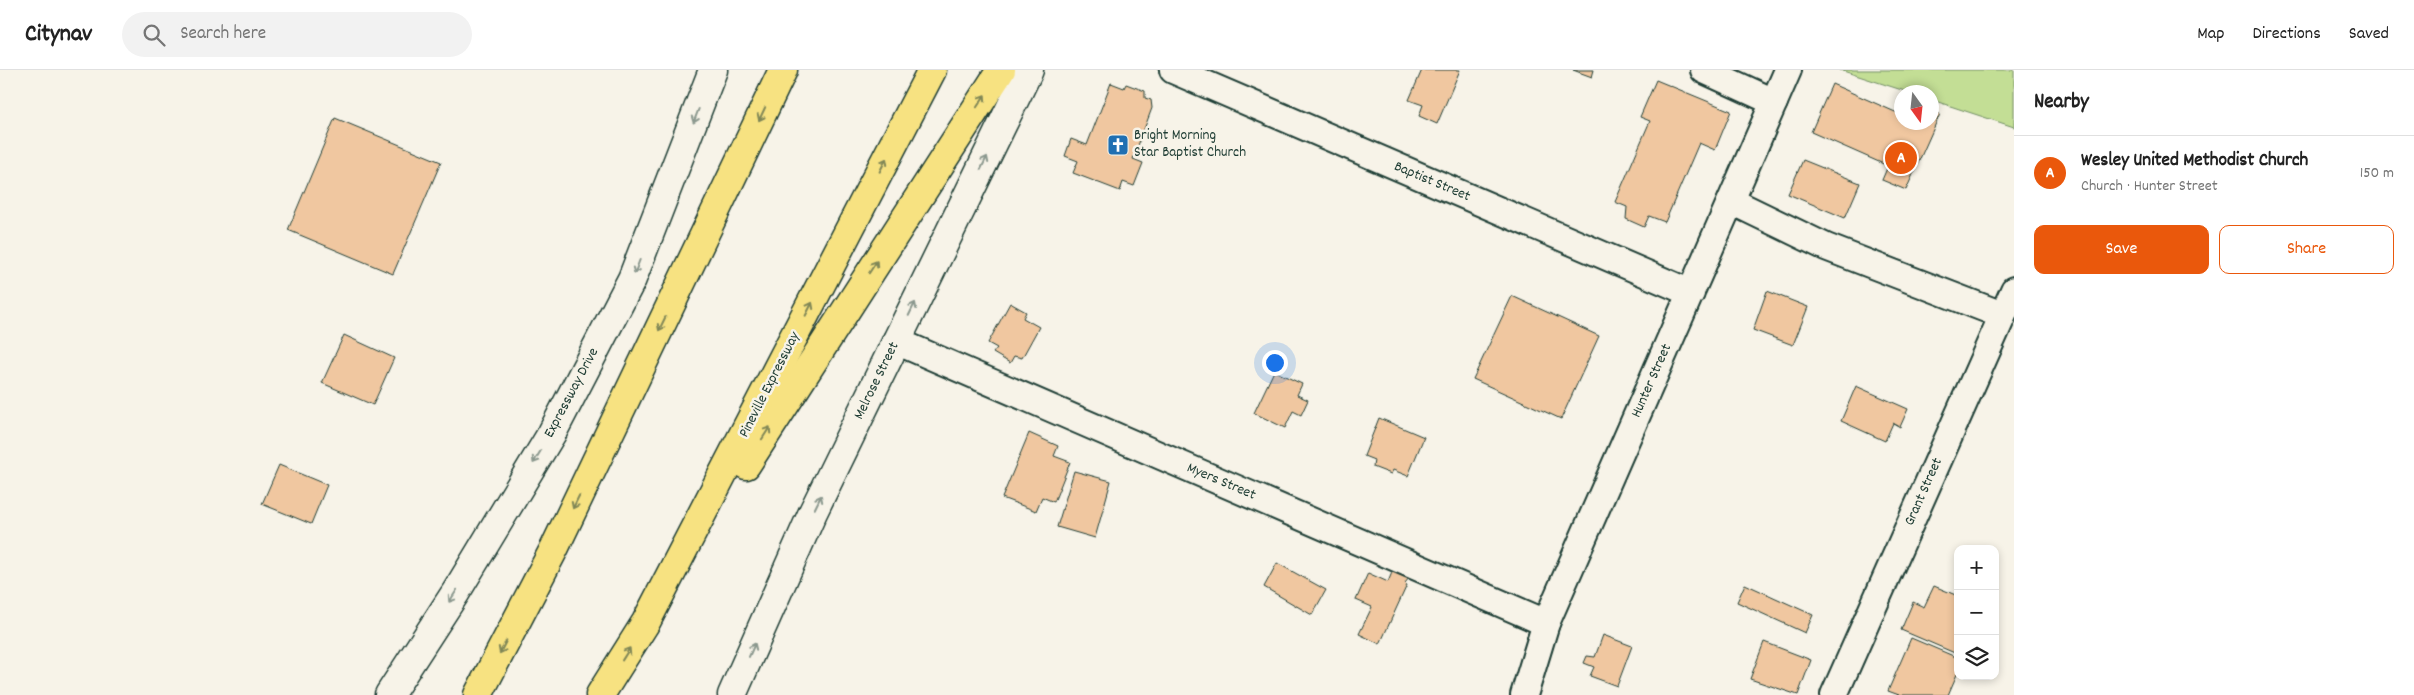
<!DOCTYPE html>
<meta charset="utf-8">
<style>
body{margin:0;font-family:Dekko,sans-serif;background:#f2f2f2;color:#222}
.controls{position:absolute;right:15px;bottom:15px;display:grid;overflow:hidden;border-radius:10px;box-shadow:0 2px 8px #0003}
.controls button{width:45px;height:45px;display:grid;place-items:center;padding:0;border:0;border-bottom:1px solid #e0e0e0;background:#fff;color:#222;font:25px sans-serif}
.compass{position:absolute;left:1894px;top:15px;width:45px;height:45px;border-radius:50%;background:#fff;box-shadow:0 2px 8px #0003;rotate:165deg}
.you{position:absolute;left:1274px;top:292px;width:18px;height:18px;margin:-12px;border:4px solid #fff;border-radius:50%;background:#1a73e8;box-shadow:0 0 0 8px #1a73e833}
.badge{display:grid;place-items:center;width:32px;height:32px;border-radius:50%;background:#ea580c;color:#fff;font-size:16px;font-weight:700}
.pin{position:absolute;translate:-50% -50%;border:2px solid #fff;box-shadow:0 1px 5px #0006}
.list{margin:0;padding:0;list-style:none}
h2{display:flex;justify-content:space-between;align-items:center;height:65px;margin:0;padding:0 20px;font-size:21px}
h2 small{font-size:16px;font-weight:400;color:#767676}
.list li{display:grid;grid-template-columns:32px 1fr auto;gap:15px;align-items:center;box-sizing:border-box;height:75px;padding:0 20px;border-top:1px solid #e0e0e0}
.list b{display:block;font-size:19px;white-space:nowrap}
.list p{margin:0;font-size:16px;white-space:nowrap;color:#767676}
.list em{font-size:16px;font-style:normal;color:#767676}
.actions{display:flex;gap:10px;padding:15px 20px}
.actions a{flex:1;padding:11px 0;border:1px solid #ea580c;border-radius:10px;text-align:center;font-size:18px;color:#ea580c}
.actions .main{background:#ea580c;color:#fff}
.icon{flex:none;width:28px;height:28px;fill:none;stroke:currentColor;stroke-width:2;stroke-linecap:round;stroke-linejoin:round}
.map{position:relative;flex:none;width:2014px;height:625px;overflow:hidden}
header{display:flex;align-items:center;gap:30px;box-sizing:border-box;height:70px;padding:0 25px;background:#fff;border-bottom:1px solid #e0e0e0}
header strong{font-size:24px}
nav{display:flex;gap:28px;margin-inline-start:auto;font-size:18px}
.search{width:350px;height:45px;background:#f2f2f2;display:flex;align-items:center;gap:12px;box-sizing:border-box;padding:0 18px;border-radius:28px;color:#767676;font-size:19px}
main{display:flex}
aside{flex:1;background:#fff}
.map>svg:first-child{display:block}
.green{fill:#c3de95;stroke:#718e64}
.building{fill:#f0c7a0;stroke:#1f3d34}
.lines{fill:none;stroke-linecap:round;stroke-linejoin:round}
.street-casing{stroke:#1f3d34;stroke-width:30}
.secondary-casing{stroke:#1f3d34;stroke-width:31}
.highway-casing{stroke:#1f3d34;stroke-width:31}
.street{stroke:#f7f3e8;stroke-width:26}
.secondary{stroke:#f7f3e8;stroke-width:28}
.highway{stroke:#f7e281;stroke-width:28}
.oneway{stroke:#808757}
.oneway2{stroke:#8b988e}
.labels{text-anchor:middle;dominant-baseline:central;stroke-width:5;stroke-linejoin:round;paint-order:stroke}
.poi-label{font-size:15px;fill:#1f3d34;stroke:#f7f3e8;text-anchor:start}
.street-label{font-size:15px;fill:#1f3d34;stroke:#f7f3e8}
</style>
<header>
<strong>Citynav</strong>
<div class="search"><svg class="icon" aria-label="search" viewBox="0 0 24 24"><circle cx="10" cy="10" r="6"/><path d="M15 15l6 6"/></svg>Search here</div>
<nav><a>Map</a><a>Directions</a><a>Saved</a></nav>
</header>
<main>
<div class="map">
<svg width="2014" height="625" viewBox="0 0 2014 625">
<rect width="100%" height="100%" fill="#f7f3e8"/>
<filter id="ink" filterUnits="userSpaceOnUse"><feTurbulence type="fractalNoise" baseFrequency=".02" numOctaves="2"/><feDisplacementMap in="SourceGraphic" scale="10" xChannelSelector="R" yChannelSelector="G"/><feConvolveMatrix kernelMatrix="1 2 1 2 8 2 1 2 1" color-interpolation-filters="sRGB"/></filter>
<g filter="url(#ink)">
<polygon class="green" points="1840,0 2014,0 2014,57 1932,30 1932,22 1908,22"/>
<g class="building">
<polygon points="1422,0 1460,0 1437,54 1419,46 1423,35 1409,30"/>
<polygon points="1573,0 1594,0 1592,7"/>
<polygon points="1656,10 1731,41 1715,80 1699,73 1665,152 1649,146 1644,157 1626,149 1627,137 1615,132 1650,51 1640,47"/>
<polygon points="1111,13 1124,18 1126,14 1145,21 1145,28 1151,30 1152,38 1133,89 1143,93 1134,116 1123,112 1120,121 1073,103 1078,91 1065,86 1071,69 1087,75"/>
<polygon points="1832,14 1902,45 1902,52 1932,52 1932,41 1940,44 1906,120 1882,110 1888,96 1811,62"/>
<polygon points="335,48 441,92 393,204 288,160"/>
<polygon points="1803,90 1860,113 1845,148 1788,124"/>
<polygon points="1767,221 1808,237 1793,275 1753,260"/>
<polygon points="1512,226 1599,266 1561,349 1473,309"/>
<polygon points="1010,233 1026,242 1023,248 1039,257 1022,288 1014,286 1010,293 993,283 997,278 988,273"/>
<polygon points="344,265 394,288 373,335 322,313"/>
<polygon points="1274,301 1302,314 1297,325 1308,330 1301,345 1293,341 1285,358 1254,343"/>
<polygon points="1856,316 1908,339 1900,357 1893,353 1885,371 1841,351"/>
<polygon points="1379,348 1424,367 1408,406 1393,400 1391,404 1373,397 1374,390 1364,386"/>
<polygon points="1029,363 1058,376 1054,386 1070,392 1054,432 1042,427 1036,441 1002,428"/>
<polygon points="279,395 327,415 311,454 262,434"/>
<polygon points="1074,401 1111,411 1095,468 1057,457"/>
<polygon points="1277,493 1326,520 1312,545 1264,517"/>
<polygon points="1393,500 1409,508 1405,513 1407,515 1380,574 1359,564 1372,537 1356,530 1368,503 1388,512"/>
<polygon points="1745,514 1813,545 1805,563 1737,532"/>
<polygon points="1934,516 1958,526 1957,584 1901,560 1913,532 1924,537"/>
<polygon points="1603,565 1632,576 1617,616 1590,606 1594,597 1584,593 1587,586 1595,587"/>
<polygon points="1911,568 1958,588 1958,602 1948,625 1899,625 1888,621"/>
<polygon points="1764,572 1811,590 1798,625 1750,609"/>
</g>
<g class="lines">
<g class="street-casing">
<g id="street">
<polyline points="1173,0 1691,223"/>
<polyline points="1704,0 1774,32"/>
<polyline points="1731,131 1826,177 2002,245"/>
<polyline points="896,271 1546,553"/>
<polyline points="1524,625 1546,553 1788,0"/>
<polyline points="1834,625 2014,220"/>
</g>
</g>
<g class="secondary-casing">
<g id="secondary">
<polyline points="389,625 456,522 552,363 632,209 713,0"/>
<polyline points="732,625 813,442 1029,0"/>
</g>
</g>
<g class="highway-casing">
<g id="highway">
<polyline points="746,395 1001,0"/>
<polyline points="478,625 554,479 783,0"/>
<polyline points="600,625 646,552 932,0"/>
</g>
</g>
<use href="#street" class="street"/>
<use href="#secondary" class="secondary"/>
<use href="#highway" class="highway"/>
</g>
<defs><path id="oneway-shaft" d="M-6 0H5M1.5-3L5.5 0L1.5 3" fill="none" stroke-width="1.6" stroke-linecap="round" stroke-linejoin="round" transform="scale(1.25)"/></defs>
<g class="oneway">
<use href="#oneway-shaft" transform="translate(981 31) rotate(-57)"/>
<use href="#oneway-shaft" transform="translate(762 44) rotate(115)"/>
<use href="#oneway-shaft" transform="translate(883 95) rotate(-63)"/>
<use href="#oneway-shaft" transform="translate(873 197) rotate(-57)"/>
<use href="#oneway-shaft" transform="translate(809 239) rotate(-63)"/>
<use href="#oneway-shaft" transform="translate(662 254) rotate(116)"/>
<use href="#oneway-shaft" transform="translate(766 363) rotate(-57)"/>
<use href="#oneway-shaft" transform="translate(576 432) rotate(116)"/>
<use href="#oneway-shaft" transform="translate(503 577) rotate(117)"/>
<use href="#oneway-shaft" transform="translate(626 584) rotate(-58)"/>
</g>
<g class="oneway2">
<use href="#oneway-shaft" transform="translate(696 46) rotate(111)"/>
<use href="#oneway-shaft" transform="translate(984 93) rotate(-64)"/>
<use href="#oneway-shaft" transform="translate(637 197) rotate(111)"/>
<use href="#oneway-shaft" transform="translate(912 239) rotate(-64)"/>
<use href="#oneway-shaft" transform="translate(537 387) rotate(121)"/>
<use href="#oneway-shaft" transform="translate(818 432) rotate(-64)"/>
<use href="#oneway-shaft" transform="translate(453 526) rotate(123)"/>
<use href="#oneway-shaft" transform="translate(752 580) rotate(-66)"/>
</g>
</g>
<defs>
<g id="church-square" transform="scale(1.125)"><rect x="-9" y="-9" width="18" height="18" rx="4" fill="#1f6fb2" stroke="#f7f3e8"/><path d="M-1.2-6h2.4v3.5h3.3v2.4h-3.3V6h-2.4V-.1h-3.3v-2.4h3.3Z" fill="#fff"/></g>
</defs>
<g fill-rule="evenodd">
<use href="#church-square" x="1118" y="75"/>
</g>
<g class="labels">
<g class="poi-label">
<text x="1134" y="66">Bright Morning<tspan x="1134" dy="17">Star Baptist Church</tspan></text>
</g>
<g class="street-label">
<text transform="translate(1432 112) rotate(23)">Baptist Street</text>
<text transform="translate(877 311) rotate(-64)">Melrose Street</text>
<text transform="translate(1652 311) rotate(-66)">Hunter Street</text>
<text transform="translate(770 315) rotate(-63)">Pineville Expressway</text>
<text transform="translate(572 323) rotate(-62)">Expressway Drive</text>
<text transform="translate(1221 412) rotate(23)">Myers Street</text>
<text transform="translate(1924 422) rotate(-66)">Grant Street</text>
</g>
</g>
</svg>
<div class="controls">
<button>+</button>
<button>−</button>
<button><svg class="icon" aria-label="layers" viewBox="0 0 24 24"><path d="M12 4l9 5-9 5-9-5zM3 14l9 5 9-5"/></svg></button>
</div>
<svg class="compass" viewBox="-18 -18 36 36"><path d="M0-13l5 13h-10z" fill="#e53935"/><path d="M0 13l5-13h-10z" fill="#767676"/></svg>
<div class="you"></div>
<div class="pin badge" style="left:1901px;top:88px">A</div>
</div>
<aside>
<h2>Nearby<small></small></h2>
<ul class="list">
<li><span class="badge">A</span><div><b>Wesley United Methodist Church</b><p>Church · Hunter Street</p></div><em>150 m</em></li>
</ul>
<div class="actions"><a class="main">Save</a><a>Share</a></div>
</aside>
</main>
